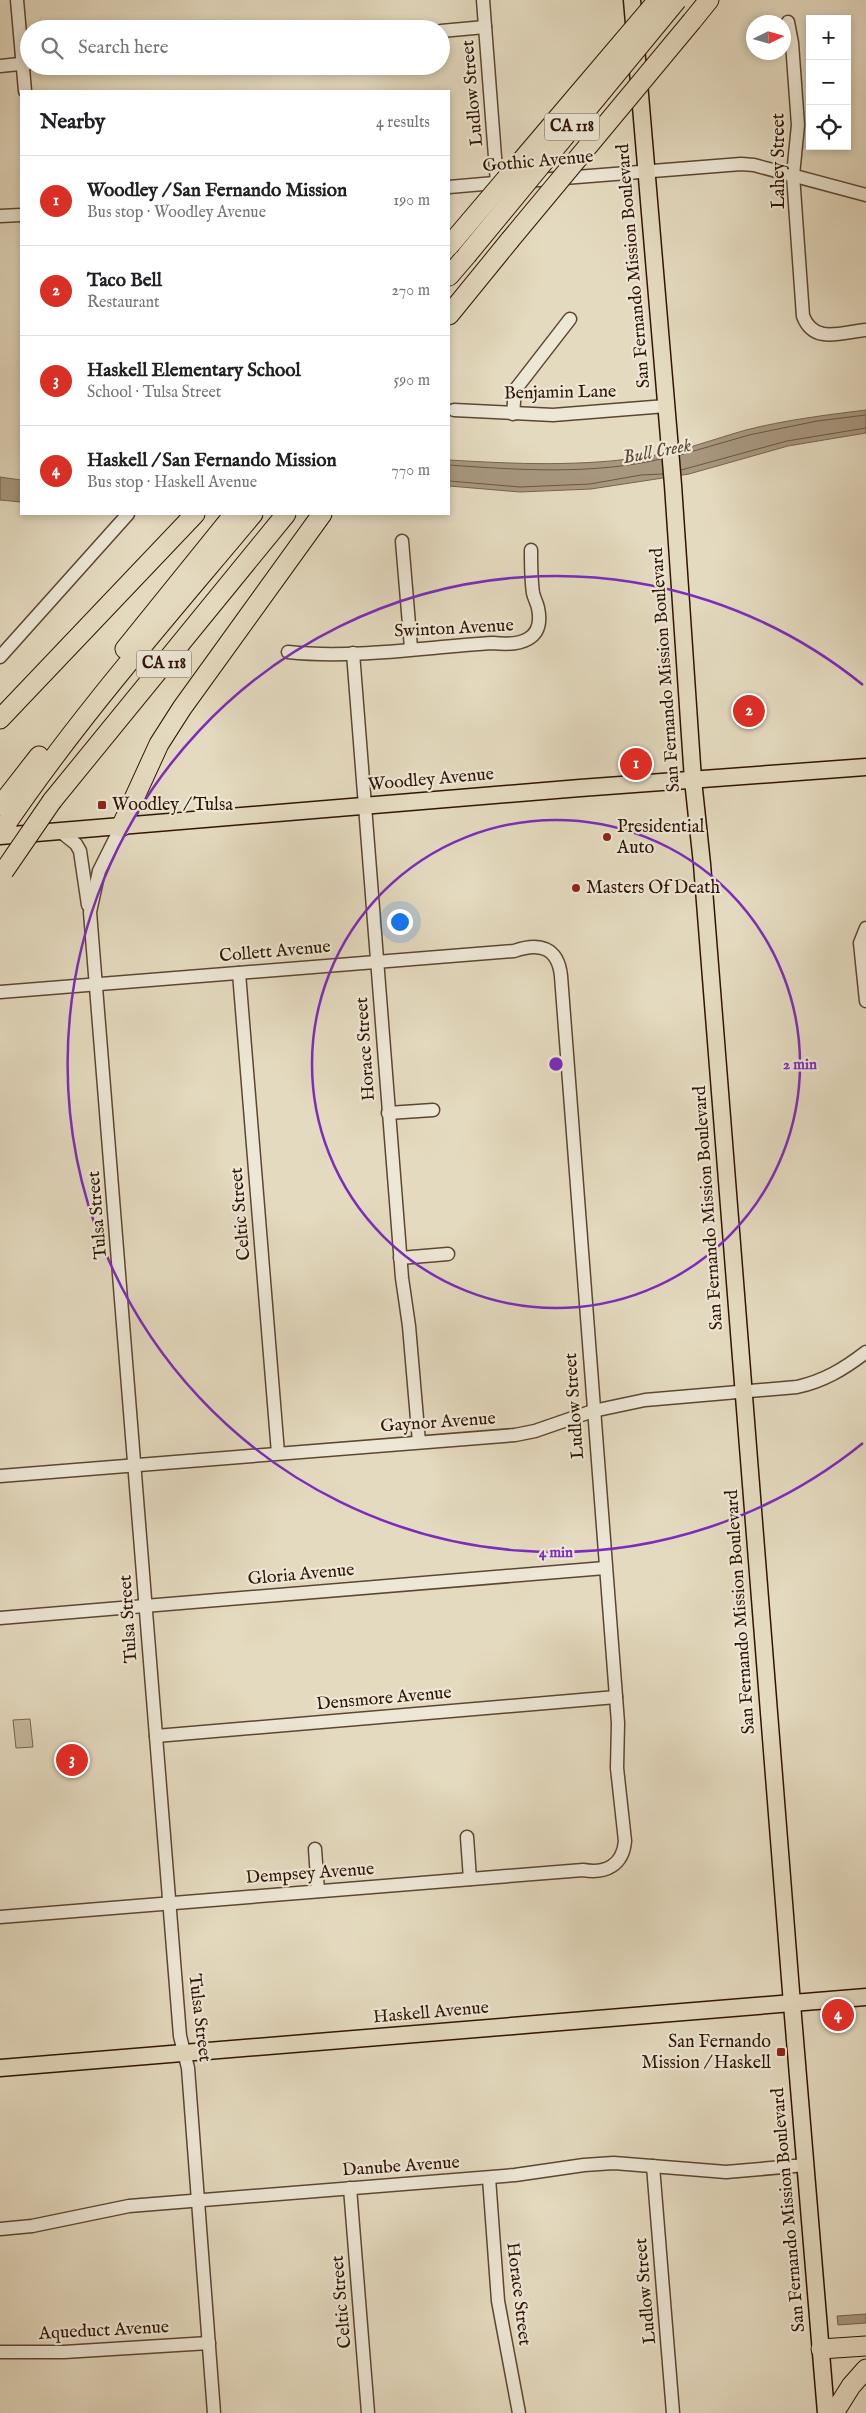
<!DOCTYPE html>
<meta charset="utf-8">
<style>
body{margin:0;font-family:"IM FELL English",serif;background:#f2f2f2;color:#202124}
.controls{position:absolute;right:15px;top:15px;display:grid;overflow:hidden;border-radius:0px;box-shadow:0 2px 8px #0003}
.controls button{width:45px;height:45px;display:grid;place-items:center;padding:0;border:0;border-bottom:1px solid #e0e0e0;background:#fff;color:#202124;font:25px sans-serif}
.compass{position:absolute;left:746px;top:15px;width:45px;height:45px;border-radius:50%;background:#fff;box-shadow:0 2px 8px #0003;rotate:85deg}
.you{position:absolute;left:399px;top:921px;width:18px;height:18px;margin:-12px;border:4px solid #fff;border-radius:50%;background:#1a73e8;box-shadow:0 0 0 8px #1a73e833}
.badge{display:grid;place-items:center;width:32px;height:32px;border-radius:50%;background:#d93025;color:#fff;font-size:16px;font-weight:700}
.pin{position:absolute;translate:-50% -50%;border:2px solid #fff;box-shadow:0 1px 5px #0006}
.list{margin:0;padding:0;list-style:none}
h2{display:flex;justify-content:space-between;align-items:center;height:65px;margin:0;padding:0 20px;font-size:21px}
h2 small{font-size:16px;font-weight:400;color:#757577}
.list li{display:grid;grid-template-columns:32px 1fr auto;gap:15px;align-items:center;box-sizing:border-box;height:90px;padding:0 20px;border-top:1px solid #e0e0e0}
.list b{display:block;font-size:19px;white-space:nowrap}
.list p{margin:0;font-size:16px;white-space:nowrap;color:#757577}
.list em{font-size:16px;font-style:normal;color:#757577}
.icon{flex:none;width:28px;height:28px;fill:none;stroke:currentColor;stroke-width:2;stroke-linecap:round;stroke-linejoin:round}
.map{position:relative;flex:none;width:866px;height:2413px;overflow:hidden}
.search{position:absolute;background:#fff;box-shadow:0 2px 8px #0003;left:20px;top:20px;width:430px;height:55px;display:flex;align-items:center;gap:12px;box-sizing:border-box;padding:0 18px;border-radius:28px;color:#757577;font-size:19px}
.panel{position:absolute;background:#fff;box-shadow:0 2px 8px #0003;left:20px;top:90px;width:430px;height:425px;border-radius:0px}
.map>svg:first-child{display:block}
.green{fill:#c5b89f;stroke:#7a6652}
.water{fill:#a7977f;stroke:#77634e}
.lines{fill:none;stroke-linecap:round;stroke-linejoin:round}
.shore{stroke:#6c5642;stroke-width:1}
.minor-casing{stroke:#5d4633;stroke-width:15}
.major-casing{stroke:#301404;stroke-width:19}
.highway-casing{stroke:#301404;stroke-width:21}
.minor{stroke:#ede7d5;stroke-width:12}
.major{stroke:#e4dabf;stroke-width:16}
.highway{stroke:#e4dabf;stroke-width:19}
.highway-bridge-casing{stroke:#301404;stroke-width:21;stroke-linecap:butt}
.highway-bridge{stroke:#e4dabf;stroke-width:19}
.ring{fill:none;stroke:#7b2cbf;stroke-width:2.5}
.poi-dot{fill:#8f2418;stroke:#ede7d5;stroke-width:2}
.labels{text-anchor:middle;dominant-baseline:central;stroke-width:4.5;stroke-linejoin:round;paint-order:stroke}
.shield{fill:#ede7d5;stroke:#695343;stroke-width:1}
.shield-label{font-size:16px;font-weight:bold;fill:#301404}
.street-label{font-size:18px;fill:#301404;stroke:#ede7d5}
.poi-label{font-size:18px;fill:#301404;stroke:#ede7d5;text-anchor:start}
.water-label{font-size:19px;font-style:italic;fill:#604835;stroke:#ede7d5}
.centre{fill:#7b2cbf;stroke:#ede7d5;stroke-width:2.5}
.ring-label{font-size:15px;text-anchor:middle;font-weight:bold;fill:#7b2cbf;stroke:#ede7d5;stroke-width:4.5;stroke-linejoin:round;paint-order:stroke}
</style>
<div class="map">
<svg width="866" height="2413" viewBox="0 0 866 2413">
<rect width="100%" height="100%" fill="#e4dabf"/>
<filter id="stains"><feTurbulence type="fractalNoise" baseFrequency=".004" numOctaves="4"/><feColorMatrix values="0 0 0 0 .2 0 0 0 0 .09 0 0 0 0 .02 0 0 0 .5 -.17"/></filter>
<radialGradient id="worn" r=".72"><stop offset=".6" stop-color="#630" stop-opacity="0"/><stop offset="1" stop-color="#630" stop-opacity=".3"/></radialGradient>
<polygon class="green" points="30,1719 33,1747 16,1748 13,1720"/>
<g class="water">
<path d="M866,410V433L788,446L689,474L591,489L520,492L449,486V460C516,464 583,467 650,456C683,451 714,439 746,430C785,420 826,415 866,410Z"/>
<polygon points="0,477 21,480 21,502 0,500"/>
<polygon points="866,2314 866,2323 838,2325 837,2316"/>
</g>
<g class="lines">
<g class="shore">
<polyline points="680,455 749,435 817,421 866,415"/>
<path d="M449,465C519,470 592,475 661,459"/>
<polyline points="681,470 787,441 866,428"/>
<polyline points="449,481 520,487 590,484 641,475 663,474"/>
</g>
<g class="minor-casing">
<g id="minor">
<polyline points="17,0 25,91"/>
<polyline points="483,0 497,183"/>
<path d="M788,22L792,43L798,125L793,175L803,316C814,345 842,332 866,330"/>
<polyline points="441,31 485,27"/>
<polyline points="0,66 29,63"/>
<polyline points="526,181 741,164 754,165 866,195"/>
<polyline points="449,187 506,182"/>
<polyline points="0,216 21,215"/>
<polyline points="454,410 553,415 666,406"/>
<polyline points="513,414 515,390 570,319"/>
<polyline points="402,541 411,648"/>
<path d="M288,652C355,659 425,647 493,643C519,646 545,641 538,608C537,603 534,598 533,593C531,579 531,564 531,550"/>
<polyline points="353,653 402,1278 409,1326 419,1442"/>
<polyline points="0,657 128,514"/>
<polyline points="121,827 99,871 90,912 180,2036 188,2068 214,2413"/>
<polyline points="61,832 76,844 80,851 88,905"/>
<polyline points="866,928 860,943 866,1001"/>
<polyline points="239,973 278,1453"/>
<path d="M0,992L514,951C539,942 558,947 561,976L618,1723L617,1768L625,1841C623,1865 606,1874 583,1870L0,1917"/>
<polyline points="388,1113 433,1110"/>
<polyline points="400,1258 448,1254"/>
<path d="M0,1476L515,1435L535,1431L593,1411L645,1400L797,1387C824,1381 844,1369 866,1352"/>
<polyline points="0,1618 605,1568"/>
<polyline points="156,1736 616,1697"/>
<polyline points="467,1837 470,1879"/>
<polyline points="315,1849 318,1891"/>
<polyline points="653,2166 673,2413"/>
<polyline points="489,2178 498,2301 519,2413"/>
<polyline points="350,2188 368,2413"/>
<polyline points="0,2229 32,2226 129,2206 515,2175 584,2165 614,2163 726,2172 806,2165"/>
<polyline points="0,2352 64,2352 209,2343"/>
</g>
</g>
<g class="major-casing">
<g id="major">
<polyline points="632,0 673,485 693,780 702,864 792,2004 826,2413"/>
<polyline points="0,836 580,788 866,767"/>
<polyline points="0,2068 866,1997"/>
</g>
</g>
<g class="highway-casing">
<g id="highway">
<polyline points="692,21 709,0"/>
<polyline points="449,276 467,255"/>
<polyline points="449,315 510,240"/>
<polyline points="125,649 234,514"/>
<polyline points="0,719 195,514"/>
<polyline points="52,801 286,514"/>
<polyline points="0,806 39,756"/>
<polyline points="121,827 159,744 182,708 322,514"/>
<path d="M0,833C76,720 166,618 253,514"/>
<polyline points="821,2349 866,2346"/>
<polyline points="834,2413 851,2386 866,2369"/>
</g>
</g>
<use href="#minor" class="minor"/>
<use href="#major" class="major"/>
<use href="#highway" class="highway"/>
<g class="highway-bridge-casing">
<g id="highway-bridge">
<polyline points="510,240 692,21"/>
<polyline points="449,246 658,0"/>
<polyline points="467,255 677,0"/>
<polyline points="4,871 52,801"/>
</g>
</g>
<use href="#highway-bridge" class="highway-bridge"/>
</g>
<g class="ring">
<circle cx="556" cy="1064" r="244"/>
<path d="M863 1443A488 488 0 1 1 863 685"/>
</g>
<g class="poi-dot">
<rect x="97" y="800" width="10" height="10" rx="2.5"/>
<circle cx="607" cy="837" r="5"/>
<circle cx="576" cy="888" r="5"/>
<rect x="776" y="2047" width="10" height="10" rx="2.5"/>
</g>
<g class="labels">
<g class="shield">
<rect x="544.5" y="113.5" width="55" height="27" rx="4"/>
<rect x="136.5" y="650.5" width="55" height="27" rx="4"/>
</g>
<g class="shield-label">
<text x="572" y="127">CA 118</text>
<text x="164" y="664">CA 118</text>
</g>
<g class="street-label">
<text transform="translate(473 93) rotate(-95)">Ludlow Street</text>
<text transform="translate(779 161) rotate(-90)">Lahey Street</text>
<text transform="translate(538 162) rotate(-5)">Gothic Avenue</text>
<text transform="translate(634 266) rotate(-95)">San Fernando Mission Boulevard</text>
<text transform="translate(560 393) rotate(-1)">Benjamin Lane</text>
<text transform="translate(454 629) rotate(-3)">Swinton Avenue</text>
<text transform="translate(666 670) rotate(-94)">San Fernando Mission Boulevard</text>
<text transform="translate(431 780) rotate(-5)">Woodley Avenue</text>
<text transform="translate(275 952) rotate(-5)">Collett Avenue</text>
<text transform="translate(366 1049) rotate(-94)">Horace Street</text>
<text transform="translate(709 1208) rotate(-94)">San Fernando Mission Boulevard</text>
<text transform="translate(241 1214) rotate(-95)">Celtic Street</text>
<text transform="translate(98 1215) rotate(-95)">Tulsa Street</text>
<text transform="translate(575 1406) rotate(-94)">Ludlow Street</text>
<text transform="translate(438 1423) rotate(-4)">Gaynor Avenue</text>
<text transform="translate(301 1575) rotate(-5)">Gloria Avenue</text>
<text transform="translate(741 1612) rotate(-94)">San Fernando Mission Boulevard</text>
<text transform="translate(129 1619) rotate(-94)">Tulsa Street</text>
<text transform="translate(384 1699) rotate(-5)">Densmore Avenue</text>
<text transform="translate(310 1874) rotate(-4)">Dempsey Avenue</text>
<text transform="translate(431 2013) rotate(-5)">Haskell Avenue</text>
<text transform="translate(199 2018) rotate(83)">Tulsa Street</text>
<text transform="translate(401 2167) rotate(-4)">Danube Avenue</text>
<text transform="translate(789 2210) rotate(-95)">San Fernando Mission Boulevard</text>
<text transform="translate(646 2291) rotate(-95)">Ludlow Street</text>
<text transform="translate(518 2294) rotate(83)">Horace Street</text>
<text transform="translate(342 2302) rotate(-95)">Celtic Street</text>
<text transform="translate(104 2331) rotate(-3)">Aqueduct Avenue</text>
</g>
<g class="poi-label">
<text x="112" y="805">Woodley / Tulsa</text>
<text x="617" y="827">Presidential<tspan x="617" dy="21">Auto</tspan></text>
<text x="586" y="888">Masters Of Death</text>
<text x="771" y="2042" text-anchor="end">San Fernando<tspan x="771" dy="21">Mission / Haskell</tspan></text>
</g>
<g class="water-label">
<text transform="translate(657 452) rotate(-11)">Bull Creek</text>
</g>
</g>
<circle cx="556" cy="1064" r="8" class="centre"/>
<g class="ring-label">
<text x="800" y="1069">2 min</text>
<text x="556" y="1557">4 min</text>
</g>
<rect width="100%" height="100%" filter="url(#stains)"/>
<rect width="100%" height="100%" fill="url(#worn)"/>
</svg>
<div class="controls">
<button>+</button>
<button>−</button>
<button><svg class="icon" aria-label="locate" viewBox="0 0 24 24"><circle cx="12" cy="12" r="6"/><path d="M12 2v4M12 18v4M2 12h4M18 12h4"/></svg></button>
</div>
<svg class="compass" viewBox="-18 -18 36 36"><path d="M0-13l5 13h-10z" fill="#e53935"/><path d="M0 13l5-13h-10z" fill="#757577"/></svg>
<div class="you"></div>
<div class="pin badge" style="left:636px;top:764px">1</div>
<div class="pin badge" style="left:749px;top:711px">2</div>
<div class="pin badge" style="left:72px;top:1760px">3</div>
<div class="pin badge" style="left:838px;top:2015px">4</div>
<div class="search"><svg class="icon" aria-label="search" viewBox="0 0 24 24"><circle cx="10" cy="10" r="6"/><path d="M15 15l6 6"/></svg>Search here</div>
<section class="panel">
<h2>Nearby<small>4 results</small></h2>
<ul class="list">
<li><span class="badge">1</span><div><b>Woodley / San Fernando Mission</b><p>Bus stop · Woodley Avenue</p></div><em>190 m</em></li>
<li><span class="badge">2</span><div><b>Taco Bell</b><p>Restaurant</p></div><em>270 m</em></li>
<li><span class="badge">3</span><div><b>Haskell Elementary School</b><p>School · Tulsa Street</p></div><em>590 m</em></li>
<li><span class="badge">4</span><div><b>Haskell / San Fernando Mission</b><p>Bus stop · Haskell Avenue</p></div><em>770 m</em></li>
</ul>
</section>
</div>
